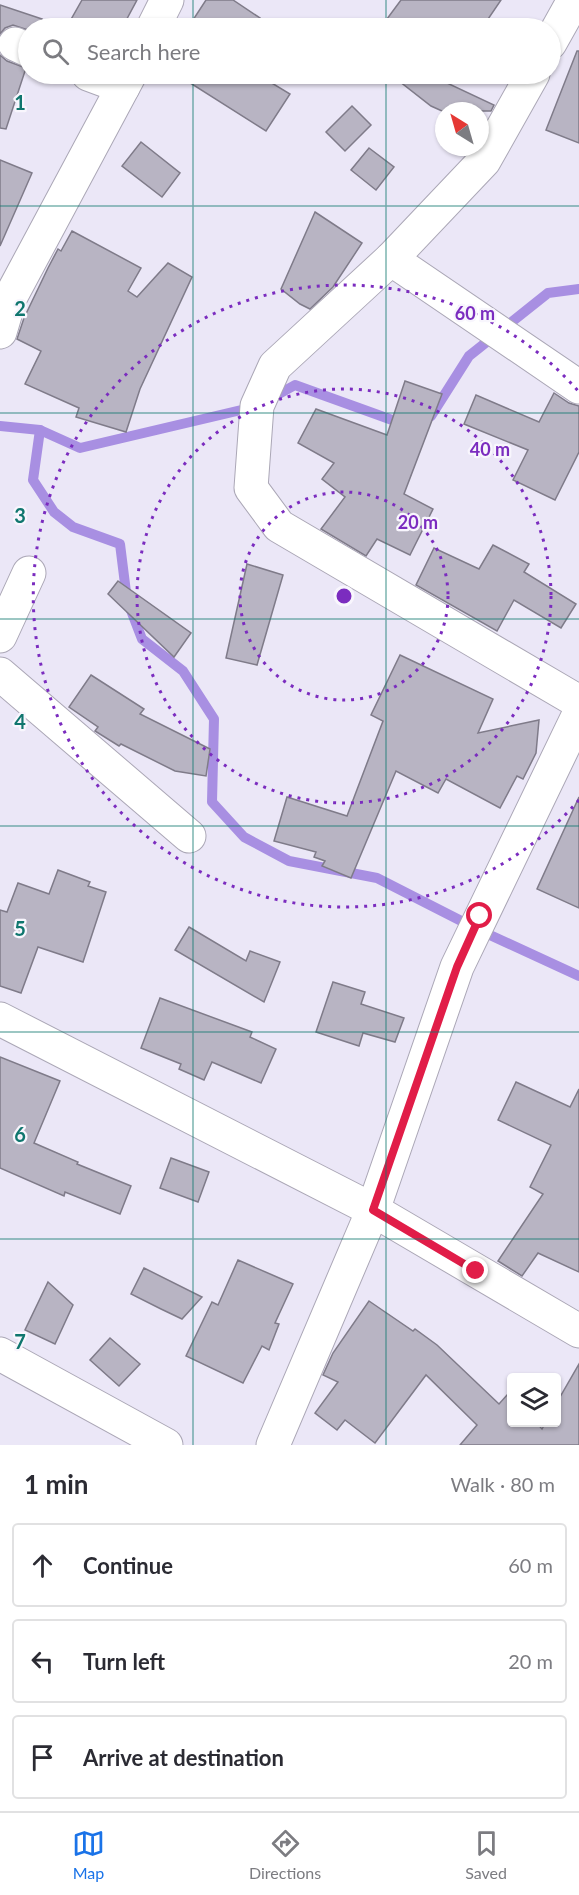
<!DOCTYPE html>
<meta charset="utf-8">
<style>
body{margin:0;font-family:Lato,sans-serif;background:#f7f7f7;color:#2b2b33}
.controls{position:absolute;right:18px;bottom:18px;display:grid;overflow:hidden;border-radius:6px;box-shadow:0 2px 4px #0004}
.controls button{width:54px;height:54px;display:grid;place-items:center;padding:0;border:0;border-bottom:2px solid #e1e1e2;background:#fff;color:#2b2b33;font:30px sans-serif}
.compass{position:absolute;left:435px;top:102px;width:54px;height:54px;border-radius:50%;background:#fff;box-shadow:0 2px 4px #0004;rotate:323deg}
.stop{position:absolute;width:18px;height:18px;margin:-14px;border:4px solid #e11d48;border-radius:50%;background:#fff}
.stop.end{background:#e11d48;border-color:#fff;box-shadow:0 2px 6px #0008}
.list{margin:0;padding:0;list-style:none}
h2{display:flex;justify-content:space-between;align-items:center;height:78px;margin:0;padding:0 24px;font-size:26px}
h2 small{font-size:20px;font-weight:400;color:#7c7c81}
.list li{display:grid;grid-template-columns:39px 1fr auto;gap:18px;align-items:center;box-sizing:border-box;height:84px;margin:0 12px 12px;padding:0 12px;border:2px solid #e1e1e2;border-radius:6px}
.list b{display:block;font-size:22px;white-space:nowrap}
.list em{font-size:20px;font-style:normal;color:#7c7c81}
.icon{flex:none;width:33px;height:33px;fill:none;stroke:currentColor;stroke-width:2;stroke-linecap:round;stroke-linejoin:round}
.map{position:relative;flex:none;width:579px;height:1445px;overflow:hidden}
.search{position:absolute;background:#fff;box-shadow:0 2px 4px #0004;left:18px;right:18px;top:18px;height:66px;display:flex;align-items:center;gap:15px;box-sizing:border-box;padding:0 21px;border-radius:33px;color:#7c7c81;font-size:22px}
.sheet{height:366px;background:#fff}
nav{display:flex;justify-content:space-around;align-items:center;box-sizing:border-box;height:84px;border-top:2px solid #e1e1e2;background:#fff;font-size:16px;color:#7c7c81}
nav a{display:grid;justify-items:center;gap:3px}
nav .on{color:#1a73e8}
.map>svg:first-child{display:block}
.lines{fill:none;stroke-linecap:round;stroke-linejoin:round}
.stream{stroke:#a88fe2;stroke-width:10}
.building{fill:#b8b4c3;stroke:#7f7b89;stroke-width:1.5}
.minor-casing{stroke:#aba7b6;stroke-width:35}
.minor{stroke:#fff;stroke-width:33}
.route{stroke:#e11d48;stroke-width:8}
.grid{fill:none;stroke:#0f766e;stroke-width:1.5;stroke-opacity:0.55}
.ring{fill:none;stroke:#7b2cbf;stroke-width:3;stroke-dasharray:3 6}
.grid-label{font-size:20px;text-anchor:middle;font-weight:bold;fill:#0f766e;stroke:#f8f6fd;stroke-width:4.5;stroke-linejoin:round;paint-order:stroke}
.centre{fill:#7b2cbf;stroke:#f8f6fd;stroke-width:3}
.ring-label{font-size:18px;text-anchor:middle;font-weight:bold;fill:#7b2cbf;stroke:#f8f6fd;stroke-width:4.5;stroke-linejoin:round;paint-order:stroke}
</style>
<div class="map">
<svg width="579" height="1445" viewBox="0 0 579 1445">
<rect width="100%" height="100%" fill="#ebe7f7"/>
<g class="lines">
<g class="stream">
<polyline points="270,399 295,385 406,425"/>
<polyline points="431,416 469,356 548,293 579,289"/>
<polyline points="0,426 40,430 33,480 54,512 73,527 120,544 127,600 142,639 183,671 214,719 212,802 244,837 289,861 377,878 479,930 579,976"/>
<polyline points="40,430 80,448 254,407"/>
</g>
</g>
<g class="building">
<polygon points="82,0 137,0 122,28 80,28 69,23"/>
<polygon points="206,0 233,0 260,18 253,28 192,28 189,26"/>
<polygon points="401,0 501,0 482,28 383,28 381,27"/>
<polygon points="0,5 42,19 38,28 28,30 13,25 5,28 0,34"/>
<polygon points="577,51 579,51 579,143 546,130"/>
<polygon points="0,55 7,61 26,68 6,129 0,128"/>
<polygon points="176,74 257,74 290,94 266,131"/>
<polygon points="390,74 428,74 494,105 491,111 442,111 431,106"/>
<polygon points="352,106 371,125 345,151 326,132"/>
<polygon points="141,142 180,173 162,197 122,166"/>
<polygon points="369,148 394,167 376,190 351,170"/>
<polygon points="0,160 32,173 0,246"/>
<polygon points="315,212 362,243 333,287 310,309 300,304 281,289"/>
<polygon points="72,231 141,268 128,291 137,297 168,263 192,277 140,389 126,432 76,417 79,408 25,384 41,351 17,339 24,318 48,268 58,249 61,251"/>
<polygon points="405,381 442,394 404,494 433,509 410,555 377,539 366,556 321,529 345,497 322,479 334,463 298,443 316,409 387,435"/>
<polygon points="554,393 569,403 579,406 579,452 555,500 513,480 528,450 464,424 476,395 539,422"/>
<polygon points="493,545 529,564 524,572 576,604 561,628 514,600 497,631 416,585 434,548 479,569"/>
<polygon points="247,564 283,575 257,665 226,658"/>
<polygon points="118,581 191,633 174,657 108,594"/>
<polygon points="400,655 493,699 478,733 539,720 536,753 523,779 517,776 500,808 446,779 438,793 396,771 351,878 322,866 325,861 314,857 316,852 274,841 287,797 347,816 383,721 371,715"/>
<polygon points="91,675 144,709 140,714 210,749 206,776 175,771 121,744 119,746 95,731 98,727 69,707"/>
<polygon points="579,797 579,908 537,889"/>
<polygon points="58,870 90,882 88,886 106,892 83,962 38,947 21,993 0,986 0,910 7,912 18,883 49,894"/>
<polygon points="189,927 246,961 250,951 280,962 264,1002 175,950"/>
<polygon points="333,982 365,992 361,1004 404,1018 395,1042 363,1033 359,1046 316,1032"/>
<polygon points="160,998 252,1032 250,1037 276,1049 261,1083 212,1062 204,1080 179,1069 181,1064 141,1048"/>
<polygon points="0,1057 60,1081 34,1143 78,1162 77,1164 131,1186 120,1214 65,1192 64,1196 0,1168"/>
<polygon points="516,1082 570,1107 579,1089 579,1272 538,1253 522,1276 498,1261 543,1194 530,1187 551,1145 498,1120"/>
<polygon points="171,1158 209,1172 198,1202 160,1188"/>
<polygon points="238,1260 293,1284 275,1323 279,1324 269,1350 262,1346 243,1383 186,1356 212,1302 218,1305"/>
<polygon points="144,1268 202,1297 182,1319 161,1309 131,1294"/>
<polygon points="48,1282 73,1305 55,1344 25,1330"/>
<polygon points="369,1301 413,1331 415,1329 437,1345 499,1404 507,1395 512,1400 512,1422 536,1422 542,1429 546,1422 556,1422 556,1404 579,1364 579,1445 460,1445 477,1425 426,1375 375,1443 345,1420 337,1430 315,1413 338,1382 323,1375 333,1353"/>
<polygon points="110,1338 140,1364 119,1386 90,1360"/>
</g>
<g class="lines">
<g class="minor-casing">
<g id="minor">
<polyline points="153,28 167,0"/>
<polyline points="550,43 574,0"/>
<polyline points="15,44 28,50"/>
<polyline points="88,74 123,87"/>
<polyline points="533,74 484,161 391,259 275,366 257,406 251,488 279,526 579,702"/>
<polyline points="391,259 579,387"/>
<polyline points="0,332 10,298 130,74"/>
<polyline points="0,636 29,573"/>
<polyline points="0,674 189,836"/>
<polyline points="0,1019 373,1210 579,1331"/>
<polyline points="0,1354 166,1445"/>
<polyline points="273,1445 373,1210 457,967 579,714"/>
</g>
</g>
<use href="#minor" class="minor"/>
</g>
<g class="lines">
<polyline class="route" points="476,1271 373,1210 457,967 480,916"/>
</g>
<path class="grid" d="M193,0V28M386,0V28M193,74V1445M386,74V1445M0,206H579M0,413H579M0,619H579M0,826H579M0,1032H579M0,1239H579"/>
<g class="ring">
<circle cx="344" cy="596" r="104"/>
<circle cx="344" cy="596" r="207"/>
<path d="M579 800A311 311 0 1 1 579 392"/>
</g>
<g class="grid-label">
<text x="20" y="110">1</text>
<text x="20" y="316">2</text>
<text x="20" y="523">3</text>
<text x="20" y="729">4</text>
<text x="20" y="936">5</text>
<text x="20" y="1142">6</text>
<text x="20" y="1349">7</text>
</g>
<circle cx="344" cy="596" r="9" class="centre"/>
<g class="ring-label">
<text x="475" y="320">60 m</text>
<text x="490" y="456">40 m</text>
<text x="418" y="529">20 m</text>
</g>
</svg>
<div class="controls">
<button><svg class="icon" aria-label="layers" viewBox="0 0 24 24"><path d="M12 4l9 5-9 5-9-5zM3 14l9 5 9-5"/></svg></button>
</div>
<svg class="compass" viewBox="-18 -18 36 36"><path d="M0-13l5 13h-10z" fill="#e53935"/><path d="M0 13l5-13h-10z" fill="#7c7c81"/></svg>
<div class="stop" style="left:480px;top:916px"></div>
<div class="stop end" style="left:476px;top:1271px"></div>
<div class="search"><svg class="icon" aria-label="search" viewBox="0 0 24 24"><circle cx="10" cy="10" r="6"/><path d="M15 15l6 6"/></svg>Search here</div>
</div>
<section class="sheet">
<h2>1 min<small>Walk · 80 m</small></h2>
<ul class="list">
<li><svg class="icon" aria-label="ahead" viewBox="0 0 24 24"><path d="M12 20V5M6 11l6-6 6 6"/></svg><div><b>Continue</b></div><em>60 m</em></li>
<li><svg class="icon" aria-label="left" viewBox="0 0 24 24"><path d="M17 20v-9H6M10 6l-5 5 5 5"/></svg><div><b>Turn left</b></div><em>20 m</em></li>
<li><svg class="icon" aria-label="arrive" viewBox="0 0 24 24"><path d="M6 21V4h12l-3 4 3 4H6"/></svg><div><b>Arrive at destination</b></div></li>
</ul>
</section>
<nav>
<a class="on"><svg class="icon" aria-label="map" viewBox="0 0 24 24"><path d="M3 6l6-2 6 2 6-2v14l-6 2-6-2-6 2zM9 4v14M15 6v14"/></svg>Map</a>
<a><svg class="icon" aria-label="directions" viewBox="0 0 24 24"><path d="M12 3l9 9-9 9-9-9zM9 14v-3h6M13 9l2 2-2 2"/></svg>Directions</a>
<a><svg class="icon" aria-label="saved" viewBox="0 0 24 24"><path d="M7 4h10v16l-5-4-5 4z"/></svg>Saved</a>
</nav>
